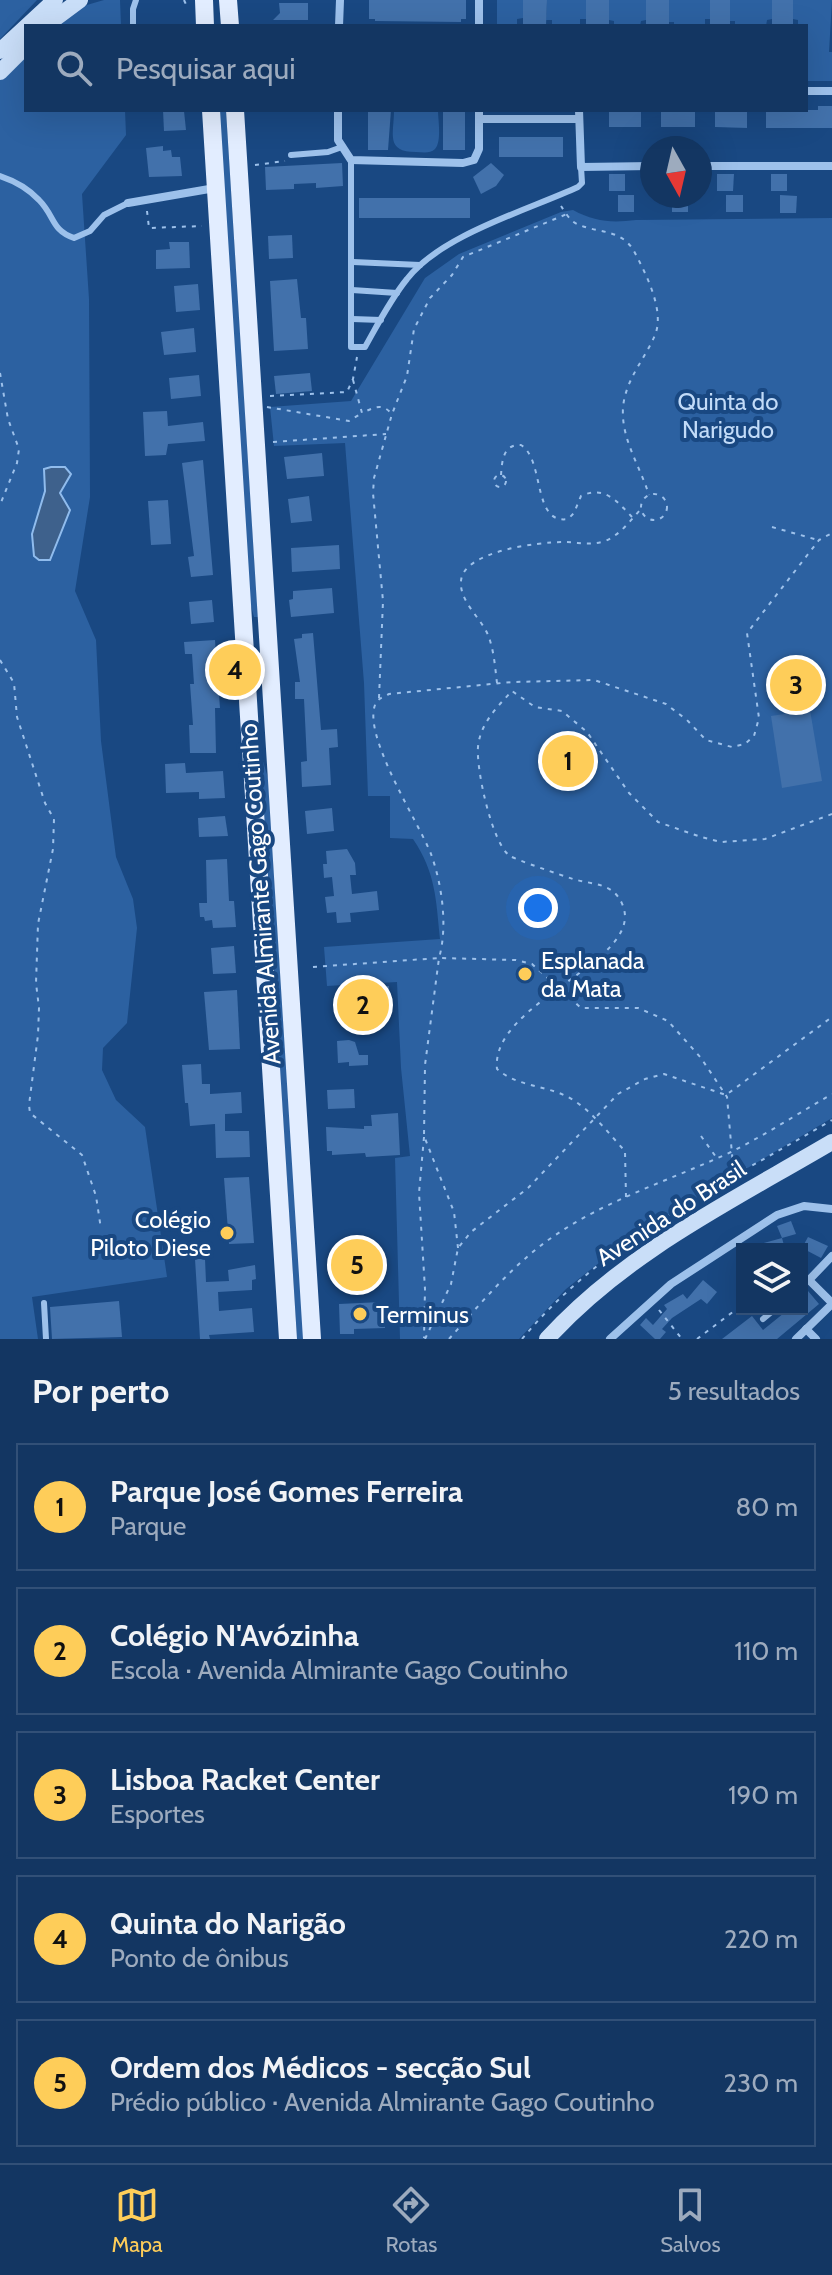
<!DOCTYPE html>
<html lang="pt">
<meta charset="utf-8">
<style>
body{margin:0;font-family:Cabin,sans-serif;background:#1c3e68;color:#f1f3f6}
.controls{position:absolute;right:24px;bottom:24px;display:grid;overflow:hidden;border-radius:0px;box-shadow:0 8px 32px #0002}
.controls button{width:72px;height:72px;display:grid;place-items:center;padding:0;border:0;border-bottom:2px solid #325077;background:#133662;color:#f1f3f6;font:40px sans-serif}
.compass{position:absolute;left:640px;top:136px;width:72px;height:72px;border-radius:50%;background:#133662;box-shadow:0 8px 32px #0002;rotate:172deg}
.you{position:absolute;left:538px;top:908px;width:28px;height:28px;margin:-20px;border:6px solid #fff;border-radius:50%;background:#1a73e8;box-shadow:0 0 0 12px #1a73e833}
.badge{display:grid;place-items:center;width:52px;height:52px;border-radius:50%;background:#fecd59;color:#111;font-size:26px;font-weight:700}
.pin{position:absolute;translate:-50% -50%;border:4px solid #fff;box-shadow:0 2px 8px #0006}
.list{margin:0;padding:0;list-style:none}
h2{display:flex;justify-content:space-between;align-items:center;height:104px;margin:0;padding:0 32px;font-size:34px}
h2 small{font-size:26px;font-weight:400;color:#9dabbe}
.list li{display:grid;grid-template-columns:52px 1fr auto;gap:24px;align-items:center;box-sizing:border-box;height:128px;margin:0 16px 16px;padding:0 16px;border:2px solid #325077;border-radius:0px}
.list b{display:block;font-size:30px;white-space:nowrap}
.list p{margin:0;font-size:26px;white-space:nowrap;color:#9dabbe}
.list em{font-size:26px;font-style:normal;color:#9dabbe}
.icon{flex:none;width:44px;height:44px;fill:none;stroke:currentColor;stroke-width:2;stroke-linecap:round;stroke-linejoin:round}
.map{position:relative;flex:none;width:832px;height:1339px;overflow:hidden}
.search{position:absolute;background:#133662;box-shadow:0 8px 32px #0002;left:24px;right:24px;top:24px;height:88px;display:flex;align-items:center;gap:20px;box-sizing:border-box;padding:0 28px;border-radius:0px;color:#9dabbe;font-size:30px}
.sheet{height:824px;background:#133662}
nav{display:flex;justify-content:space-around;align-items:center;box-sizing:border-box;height:112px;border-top:2px solid #325077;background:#133662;font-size:22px;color:#9dabbe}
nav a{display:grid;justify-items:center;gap:4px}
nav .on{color:#fecd59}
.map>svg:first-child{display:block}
.green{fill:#2c61a1}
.water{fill:#3e618c;stroke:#90bced;stroke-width:2}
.building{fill:#4271ab}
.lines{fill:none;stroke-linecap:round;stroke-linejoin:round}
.path{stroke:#9dc1eb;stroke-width:2;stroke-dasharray:4 6;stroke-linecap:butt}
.lane{stroke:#9dc1eb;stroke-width:6}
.street{stroke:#9dc1eb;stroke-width:8}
.secondary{stroke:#c9def8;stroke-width:16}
.primary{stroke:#e2edff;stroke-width:18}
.poi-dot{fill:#fecd59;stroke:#194882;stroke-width:3}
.labels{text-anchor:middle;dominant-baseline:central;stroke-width:8;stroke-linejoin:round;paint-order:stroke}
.park-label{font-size:24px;fill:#c2dbf8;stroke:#194882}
.street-label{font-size:24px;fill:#fff;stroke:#194882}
.poi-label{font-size:24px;fill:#fff;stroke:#194882;text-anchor:start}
</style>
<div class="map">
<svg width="832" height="1339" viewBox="0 0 832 1339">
<rect width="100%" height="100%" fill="#194882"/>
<g class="green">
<polygon points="0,0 37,0 0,39"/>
<polygon points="104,0 120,0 121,26 53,26 80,7"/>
<polygon points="497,0 523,0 523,18 517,19 517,26 497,26"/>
<polygon points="547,0 586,0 586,19 580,19 580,26 552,26 552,20 546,20"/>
<polygon points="609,0 647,0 646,20 641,21 640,26 614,26 614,21 609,20"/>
<polygon points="669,0 710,0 710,19 705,19 705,26 674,26 674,22 669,22"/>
<polygon points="730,0 772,0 772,19 767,20 766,26 735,26 735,21 730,21"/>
<polygon points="793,0 832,0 829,52 832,52 832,81 806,81 806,26 798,26 798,20 793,19"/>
<polygon points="26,52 26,110 125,110 126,135 82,194 89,299 90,497 75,591 96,640 101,741 116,857 133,899 137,928 127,1023 103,1048 102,1070 116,1100 145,1127 167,1277 32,1297 38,1339 0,1339 0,77"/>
<polygon points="219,110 226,110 258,617 254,617 250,602"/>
<path d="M394,110H438C438,119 442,142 435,149C430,154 422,152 416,152C385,152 394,134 394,110Z"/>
<path d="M573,210C595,222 612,223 636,220L832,218V1118L633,1236L566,1289L519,1339H400L395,1158L410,1156L401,1068L397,982L327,986L324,947L440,939C436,900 436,873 413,839L390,838V796H368L364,683L345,443L274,446L270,407L351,401L425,278L459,254L561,212Z"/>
<polygon points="260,758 262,758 268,778 304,1339 297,1339"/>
</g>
<polygon class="water" points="51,467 65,467 71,474 60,493 70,510 50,560 39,560 34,556 32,534 45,491 44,469"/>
<g class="building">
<polygon points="369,0 466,0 466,19 461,19 461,22 375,21 375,19 369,19"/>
<polygon points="523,0 547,0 546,26 523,26"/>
<rect x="586" y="0" width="23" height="26"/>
<rect x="646" y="0" width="23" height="26"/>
<rect x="710" y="0" width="20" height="26"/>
<rect x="772" y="0" width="21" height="26"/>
<polygon points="279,3 308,3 308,20 273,20 280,13"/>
<polygon points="818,106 832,106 832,128 766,128 766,110 818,110"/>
<polygon points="163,110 184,111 186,130 164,131"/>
<polygon points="368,110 391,110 388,150 368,150"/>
<rect x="443" y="110" width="22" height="40"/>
<rect x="609" y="110" width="32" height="17"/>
<rect x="661" y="110" width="34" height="17"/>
<polygon points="715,110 747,110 747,128 715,127"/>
<rect x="499" y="137" width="64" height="20"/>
<polygon points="163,146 163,151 171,150 172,157 180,157 182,176 149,177 146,148"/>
<polygon points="342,163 343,186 316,188 316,183 294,184 294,189 266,190 265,167"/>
<polygon points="491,163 504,175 496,186 481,194 473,177"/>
<rect x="609" y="174" width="16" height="17"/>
<polygon points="717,174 734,174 733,191 717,191"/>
<rect x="771" y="174" width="16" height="17"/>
<rect x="618" y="195" width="16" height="17"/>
<rect x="726" y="195" width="17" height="17"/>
<polygon points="780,195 797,196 796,213 780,213"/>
<rect x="672" y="196" width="16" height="16"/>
<rect x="359" y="198" width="111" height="20"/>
<polygon points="292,235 293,258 269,259 268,236"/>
<polygon points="169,242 189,242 190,268 156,269 156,250 170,249"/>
<polygon points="297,279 301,318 306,318 308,349 274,351 270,281"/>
<polygon points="198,284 200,310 176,312 174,286"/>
<polygon points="194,328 196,352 164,355 161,332"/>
<polygon points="310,373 312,391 276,394 274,376"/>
<polygon points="199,375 201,396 171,399 169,378"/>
<polygon points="167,411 168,426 203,422 205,441 168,444 166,455 145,456 143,412"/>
<polygon points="322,453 324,476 287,479 284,457"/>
<polygon points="203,460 213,575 191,577 188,557 194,556 182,463"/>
<polygon points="309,496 312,521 291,523 288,499"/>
<polygon points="168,500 171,544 151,545 148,501"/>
<polygon points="339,545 340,569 292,572 291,548"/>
<polygon points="332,588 334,613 291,617 289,600 293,599 293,591"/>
<polygon points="212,600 214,622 191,624 189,602"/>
<polygon points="313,633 321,730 337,729 338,747 329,748 331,785 302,787 301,762 307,761 304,699 295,699 295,682 300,682 294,639 302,638 302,634"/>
<polygon points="215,640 220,708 215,708 216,753 190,753 189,725 193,725 190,684 194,684 192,654 185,654 184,642"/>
<polygon points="810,710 822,781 782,788 771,716"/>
<polygon points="185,763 186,773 223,771 225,798 199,799 199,792 166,793 165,764"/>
<polygon points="332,808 334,831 307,834 305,811"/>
<polygon points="225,816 228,836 199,837 198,818"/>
<polygon points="347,849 355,863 356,875 350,875 352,894 377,891 379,910 350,913 351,922 337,923 336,912 327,913 325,897 334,896 332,877 324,878 323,864 327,864 326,851"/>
<polygon points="227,859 229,901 234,901 236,927 213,928 212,920 205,921 204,917 200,917 199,903 207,903 206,860"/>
<polygon points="234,946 236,973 213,974 211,948"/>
<polygon points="389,986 390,1009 385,1009 386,1021 359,1022 358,1004 353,1004 352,988"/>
<polygon points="237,990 240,1049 209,1050 204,992"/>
<polygon points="349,1040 355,1042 359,1055 368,1055 368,1065 349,1066 349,1062 338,1063 337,1041"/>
<polygon points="201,1064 202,1084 210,1084 210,1094 241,1092 242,1113 225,1114 225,1131 249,1131 250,1157 216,1158 215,1124 190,1126 188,1103 185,1103 182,1065"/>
<polygon points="354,1089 355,1108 328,1109 327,1090"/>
<polygon points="398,1113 400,1155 366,1157 365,1153 332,1155 332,1151 327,1151 326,1127 364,1129 364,1126 372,1126 371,1115"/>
<polygon points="249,1177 254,1243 229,1244 224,1178"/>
<polygon points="791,1221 796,1234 782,1238 777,1226"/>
<polygon points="808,1237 828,1246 821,1258 802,1248"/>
<polygon points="782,1238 785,1249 754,1249 753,1246"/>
<polygon points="374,1247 376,1280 341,1283 338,1249"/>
<polygon points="195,1259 205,1259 206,1282 229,1281 228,1270 255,1265 256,1279 252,1280 252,1290 218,1292 219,1311 252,1308 254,1332 209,1335 210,1339 200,1339"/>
<polygon points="703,1280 717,1292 707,1304 701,1299 672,1318 662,1329 666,1332 660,1339 655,1339 640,1325 646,1318 653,1325 667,1309 664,1305 683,1294 687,1299"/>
<polygon points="808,1291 819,1304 777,1339 722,1339 752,1316 763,1330 784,1313 781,1309 802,1309 802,1296"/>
<polygon points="119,1301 122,1337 52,1339 50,1307"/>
<polygon points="381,1302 381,1312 385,1312 385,1328 354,1329 354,1334 340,1334 339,1304"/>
</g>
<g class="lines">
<g class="path">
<polyline points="184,0 188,9"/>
<polyline points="255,165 285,161"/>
<path d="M561,206C565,212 570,221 577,224C599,234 622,228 635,253C646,274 665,311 655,335C645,359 625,380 623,408C621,439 640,466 649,495"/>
<polyline points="147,211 149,228 202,226"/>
<polyline points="0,373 8,419 19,449 17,463 0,505"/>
<path d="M353,380L362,413C373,408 381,403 390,412"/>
<polyline points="270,396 347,392 353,379 357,357"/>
<polyline points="267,407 349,421 362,413"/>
<polyline points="273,442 386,434"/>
<circle cx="500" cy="481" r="6"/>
<path d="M501,475C502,461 503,444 521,445C545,460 532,525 568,519L574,513L581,496C604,485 617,501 632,517"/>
<circle cx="654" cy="507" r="13"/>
<polyline points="772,527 818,540"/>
<polyline points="0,660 14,683 17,717 45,803 54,819 53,849 38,924 36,983 39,1008 38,1035 29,1105 30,1113 82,1155 96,1196 101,1229"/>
<path d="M497,683C495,667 494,650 488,635C481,618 459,601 461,581C463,551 539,542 563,542C577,542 590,546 605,541C620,535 630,521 641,509"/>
<polyline points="379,698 383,601 373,493 374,478 392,414 407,376 414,329 430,298 452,275 463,257 567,214"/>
<path d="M313,967L439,958C448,927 442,884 431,854C419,823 363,737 375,705C377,699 383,697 389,694L512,682L594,680L666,704L687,720L706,740L732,747L745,744L754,736L759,718L747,633L819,540L832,533"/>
<polyline points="701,1136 716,1157"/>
<polyline points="424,1137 419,1193 425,1289 424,1338"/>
<path d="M626,1197L625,1151C608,1133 589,1107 566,1096C543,1085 516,1086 497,1069C490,1002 644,962 623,906C614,882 593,885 573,879C561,875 519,861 510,856C492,844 476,769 478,747C480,724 497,707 512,691L535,707L562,711L587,732L629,793L658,822L701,837L721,842L765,839L832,814"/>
<polyline points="458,1248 454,1212 424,1136 425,1065 439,958 516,960 532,964 581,1008 638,1008 668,1021 701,1058 727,1097 734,1177"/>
<polyline points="737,1251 742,1259"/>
<polyline points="659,1310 682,1339"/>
<polyline points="425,1339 451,1284 458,1248 471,1232 528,1188 618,1094 645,1079 664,1074 726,1095 832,1017"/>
<path d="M449,1339C481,1303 513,1264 554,1236C608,1199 671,1180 731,1152C765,1135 799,1113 832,1094"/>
<path d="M522,1339C604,1240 723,1184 832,1120"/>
<polyline points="697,1339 742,1305"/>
</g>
<g class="lane">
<polyline points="133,26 133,9 136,0"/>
<polyline points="291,155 328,152 342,147"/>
<path d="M351,160V347H365C378,324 390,300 407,279C441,235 528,210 578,187L582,183L581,167"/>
<path d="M0,176C15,181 28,188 39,200C55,216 51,230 74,238L90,231L104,215L128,203"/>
<polyline points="353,262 420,265"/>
<polyline points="352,290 397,293"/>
<polyline points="352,319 381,320"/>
<polyline points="802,1285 809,1280"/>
<polyline points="44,1303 46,1339"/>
<polyline points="763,1319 775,1309"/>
</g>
<g class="street">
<polyline points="339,26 340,0"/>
<polyline points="479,26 479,0"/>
<polyline points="806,91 832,91"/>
<polyline points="338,110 338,140 351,160 463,163 474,160 479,149 479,110"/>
<polyline points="579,110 581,167 652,166"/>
<polyline points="479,119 579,119"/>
<polyline points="700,166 832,166"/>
<polyline points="128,203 215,188"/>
<polyline points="832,1256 809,1280 832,1303"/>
<polyline points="806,1329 816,1339"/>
<polyline points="610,1339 671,1284 777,1215 804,1206 832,1209"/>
<polyline points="796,1339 832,1304"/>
</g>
<g class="secondary">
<polyline points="45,26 80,0"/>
<polyline points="0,51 55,0"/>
<polyline points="0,72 26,46"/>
<path d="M547,1339C626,1252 732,1201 832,1142"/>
</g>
<g class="primary">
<polyline points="204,0 205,26"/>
<polyline points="228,0 230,26"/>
<polyline points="211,110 288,1339"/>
<polyline points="235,110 312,1339"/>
</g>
</g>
<g class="poi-dot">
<circle cx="525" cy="974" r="8"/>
<circle cx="227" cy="1233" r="8"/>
<circle cx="360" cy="1314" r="8"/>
</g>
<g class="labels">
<g class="park-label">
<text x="728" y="401">Quinta do<tspan x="728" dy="28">Narigudo</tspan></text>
</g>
<g class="street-label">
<text transform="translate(260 894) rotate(-94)">Avenida Almirante Gago Coutinho</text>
<text transform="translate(671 1213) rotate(-33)">Avenida do Brasil</text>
</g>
<g class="poi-label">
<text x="541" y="960">Esplanada<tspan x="541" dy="28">da Mata</tspan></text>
<text x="211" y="1219" text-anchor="end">Colégio<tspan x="211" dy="28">Piloto Diese</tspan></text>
<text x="376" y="1314">Terminus</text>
</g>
</g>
</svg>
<div class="controls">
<button><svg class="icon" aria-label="layers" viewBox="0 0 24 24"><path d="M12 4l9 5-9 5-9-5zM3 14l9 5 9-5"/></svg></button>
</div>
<svg class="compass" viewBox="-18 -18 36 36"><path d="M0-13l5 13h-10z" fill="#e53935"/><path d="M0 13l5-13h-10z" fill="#9dabbe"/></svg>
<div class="you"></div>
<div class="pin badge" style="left:568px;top:761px">1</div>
<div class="pin badge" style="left:363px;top:1005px">2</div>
<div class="pin badge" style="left:796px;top:685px">3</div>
<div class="pin badge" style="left:235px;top:670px">4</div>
<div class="pin badge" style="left:357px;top:1265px">5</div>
<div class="search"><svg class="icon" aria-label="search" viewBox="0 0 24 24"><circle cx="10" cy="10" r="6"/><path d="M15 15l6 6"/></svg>Pesquisar aqui</div>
</div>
<section class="sheet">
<h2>Por perto<small>5 resultados</small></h2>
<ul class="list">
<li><span class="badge">1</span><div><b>Parque José Gomes Ferreira</b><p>Parque</p></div><em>80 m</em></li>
<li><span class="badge">2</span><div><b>Colégio N'Avózinha</b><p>Escola · Avenida Almirante Gago Coutinho</p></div><em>110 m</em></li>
<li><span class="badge">3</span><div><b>Lisboa Racket Center</b><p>Esportes</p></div><em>190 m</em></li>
<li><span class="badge">4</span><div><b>Quinta do Narigão</b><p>Ponto de ônibus</p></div><em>220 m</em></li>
<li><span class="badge">5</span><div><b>Ordem dos Médicos - secção Sul</b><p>Prédio público · Avenida Almirante Gago Coutinho</p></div><em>230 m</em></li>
</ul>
</section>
<nav>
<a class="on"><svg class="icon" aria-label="map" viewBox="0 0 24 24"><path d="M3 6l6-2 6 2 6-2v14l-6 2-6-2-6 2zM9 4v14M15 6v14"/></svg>Mapa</a>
<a><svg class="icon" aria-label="directions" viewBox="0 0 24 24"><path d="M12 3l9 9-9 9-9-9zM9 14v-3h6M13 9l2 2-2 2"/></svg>Rotas</a>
<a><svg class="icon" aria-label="saved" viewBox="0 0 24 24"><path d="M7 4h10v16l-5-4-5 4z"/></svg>Salvos</a>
</nav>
